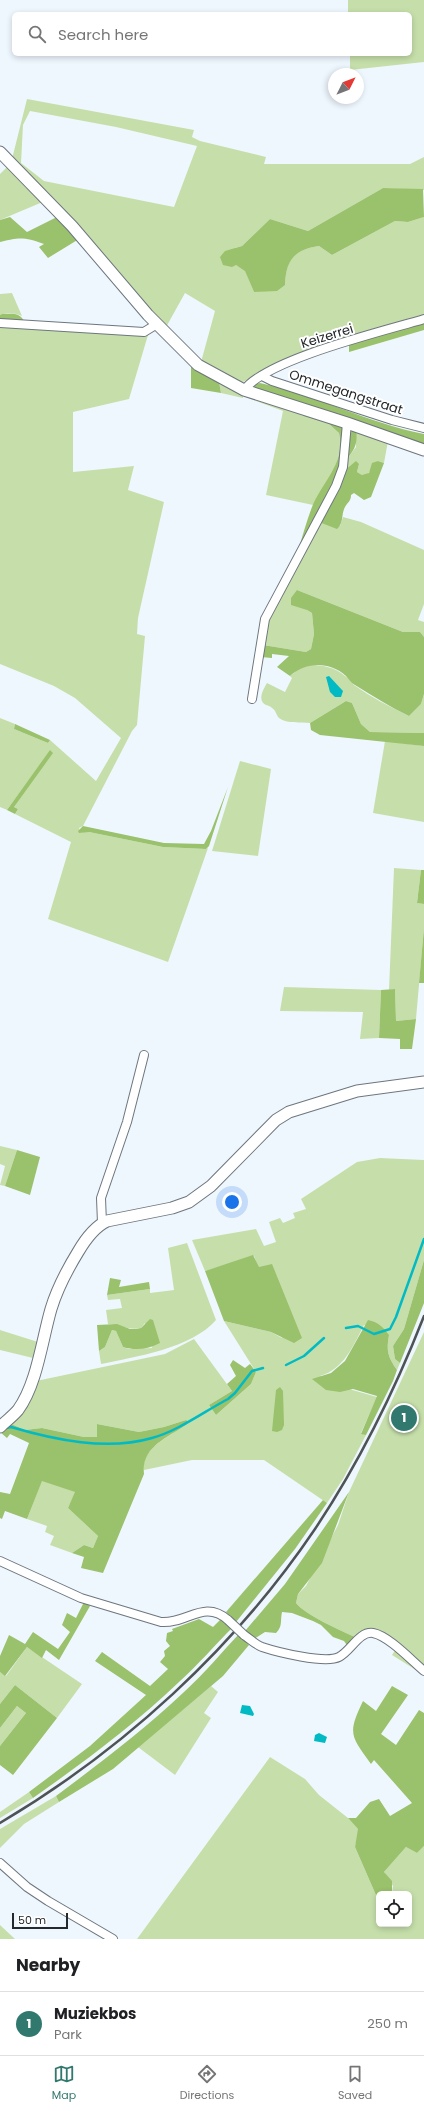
<!DOCTYPE html>
<style>
body{margin:0;font-family:Poppins,sans-serif;background:#f2f2f2;color:#202124}
.controls{position:absolute;right:12px;bottom:12px;display:grid;overflow:hidden;border-radius:6px;box-shadow:0 2px 6px #0003}
.controls button{width:36px;height:36px;display:grid;place-items:center;padding:0;border:0;border-bottom:1px solid #e0e0e0;background:#fff;color:#202124;font:20px sans-serif}
.compass{position:absolute;left:328px;top:68px;width:36px;height:36px;border-radius:50%;background:#fff;box-shadow:0 2px 6px #0003;rotate:48deg}
.scale{position:absolute;left:12px;bottom:10px;width:56px;box-sizing:border-box;padding-left:4px;border:2px solid #25292c;border-top:0;font-size:11px;line-height:14px;white-space:nowrap;color:#25292c;-webkit-text-stroke:3px #fff;paint-order:stroke}
.you{position:absolute;left:232px;top:1202px;width:14px;height:14px;margin:-10px;border:3px solid #fff;border-radius:50%;background:#1a73e8;box-shadow:0 0 0 6px #1a73e833}
.badge{display:grid;place-items:center;width:26px;height:26px;border-radius:50%;background:#31786e;color:#fff;font-size:13px;font-weight:700}
.pin{position:absolute;translate:-50% -50%;border:2px solid #fff;box-shadow:0 1px 4px #0006}
.list{margin:0;padding:0;list-style:none}
h2{display:flex;justify-content:space-between;align-items:center;height:52px;margin:0;padding:0 16px;font-size:17px}
h2 small{font-size:13px;font-weight:400;color:#757577}
.list li{display:grid;grid-template-columns:26px 1fr auto;gap:12px;align-items:center;box-sizing:border-box;height:64px;padding:0 16px;border-top:1px solid #e0e0e0}
.list b{display:block;font-size:15px;white-space:nowrap}
.list p{margin:0;font-size:13px;white-space:nowrap;color:#757577}
.list em{font-size:13px;font-style:normal;color:#757577}
.icon{flex:none;width:22px;height:22px;fill:none;stroke:currentColor;stroke-width:2;stroke-linecap:round;stroke-linejoin:round}
.map{position:relative;flex:none;width:424px;height:1939px;overflow:hidden}
.search{position:absolute;background:#fff;box-shadow:0 2px 6px #0003;left:12px;right:12px;top:12px;height:44px;display:flex;align-items:center;gap:10px;box-sizing:border-box;padding:0 14px;border-radius:6px;color:#757577;font-size:15px}
.sheet{height:116px;background:#fff}
nav{display:flex;justify-content:space-around;align-items:center;box-sizing:border-box;height:56px;border-top:1px solid #e0e0e0;background:#fff;font-size:11px;color:#757577}
nav a{display:grid;justify-items:center;gap:2px}
nav .on{color:#31786e}
.map>svg:first-child{display:block}
.green{fill:#c6dfaa;fill-rule:evenodd}
.forest{fill:#9ac16b}
.water{fill:#02bac3}
.lines{fill:none;stroke-linecap:round;stroke-linejoin:round}
.stream{stroke:#02bac3;stroke-width:2.5}
.street-casing{stroke:#6d767e;stroke-width:10}
.secondary-casing{stroke:#6d767e;stroke-width:13}
.street{stroke:#fff;stroke-width:8}
.secondary{stroke:#fff;stroke-width:11}
.rail{stroke:#4e5357;stroke-width:2.5}
.street-bridge-casing{stroke:#6d767e;stroke-width:10;stroke-linecap:butt}
.street-bridge{stroke:#fff;stroke-width:8}
.labels{text-anchor:middle;dominant-baseline:central;stroke-width:4;stroke-linejoin:round;paint-order:stroke}
.street-label{font-size:13px;fill:#25292c;stroke:#fff}
</style>
<div class="map">
<svg width="424" height="1939" viewBox="0 0 424 1939">
<rect width="100%" height="100%" fill="#eff7fe"/>
<g class="green">
<polygon points="348,0 424,0 424,62 350,70 350,54 410,54 410,14 348,14"/>
<path d="M27,99L194,130L192,137L200,141L266,157L264,164H410L424,157V190L383,188L308,231L270,219L242,246L235,248L236,265L245,270L254,292L285,285C286,260 293,250 319,246L332,255L395,221L408,222L424,217V316L284,361L239,384L201,362L215,311L185,293L165,329L12,159ZM30,111L116,127L197,146L174,207L44,181L21,163L23,125Z"/>
<polygon points="8,166 45,201 0,220 0,174"/>
<path d="M12,293L22,316C17,313 6,312 0,315V294Z"/>
<polygon points="0,326 148,335 129,399 73,412 73,472 134,466 128,490 164,502 138,618 137,634 145,636 137,725 132,731 83,826 79,828 81,833 84,831 89,832 163,847 206,849 208,848 168,962 48,919 71,842 15,814 18,809 14,807 50,751 7,810 0,807 0,718 15,724 14,729 48,743 50,740 96,781 121,738 75,698 54,686 0,664"/>
<path d="M219,382L302,410L300,414L303,416L329,424L339,433C345,459 326,484 313,505L266,495L283,411L243,396V398L221,393Z"/>
<polygon points="356,430 388,441 384,463 378,461 367,475 362,475 357,472 359,464 344,471 347,459 356,447"/>
<polygon points="343,517 361,522 424,550 424,604 418,620 424,622 424,637 420,632 403,632 297,590 307,610 312,613 314,634 311,649 306,652 263,645 270,616 297,569 319,522 340,526"/>
<path d="M310,665C322,665 335,667 345,676C349,678 351,682 354,685C371,697 390,707 409,716L421,704L424,694V733L370,732L361,724L352,703L346,701L310,723C301,722 287,724 279,718C276,715 276,710 272,708C270,706 269,706 266,705C257,700 263,690 267,683L285,692L292,678L290,676L299,669Z"/>
<polygon points="385,741 424,746 424,822 373,813"/>
<polygon points="240,761 271,769 258,856 212,851"/>
<polygon points="394,868 421,870 417,903 424,904 424,928 416,1019 396,1021 395,989 389,990"/>
<polygon points="284,987 381,990 379,1038 360,1039 363,1012 280,1011"/>
<polygon points="0,1146 17,1150 5,1186 0,1185 5,1166 0,1164"/>
<path d="M380,1158L424,1160V1260L404,1329L393,1346L395,1359L400,1363L397,1370C388,1357 386,1351 389,1335L364,1325C353,1346 344,1369 320,1376L349,1389L377,1397L361,1433L366,1435L343,1479L327,1503L264,1460H192L144,1470C141,1448 170,1436 186,1425V1420L164,1427L139,1432L97,1424V1437H84L42,1428L25,1430L9,1423C27,1410 30,1402 36,1381L165,1354L194,1339L232,1391L209,1405L216,1415L251,1384L256,1372L224,1321L271,1332L282,1338L254,1256L205,1271L192,1240L256,1229L264,1246L276,1242L269,1222L280,1218L283,1223L295,1218L293,1213L306,1209L301,1199L357,1162Z"/>
<path d="M187,1243L216,1320C192,1348 135,1357 101,1364L99,1351L105,1347L112,1330L116,1331L123,1347L129,1349L152,1348L145,1323L141,1328C128,1331 120,1324 108,1324L106,1310L122,1308L120,1299L108,1300L107,1295L150,1289V1293L174,1290L168,1248Z"/>
<polygon points="0,1330 38,1342 33,1358 0,1350"/>
<path d="M424,1332V1675L392,1655L398,1646L380,1630L370,1631L357,1638C342,1631 305,1615 296,1603L298,1594L306,1586L338,1525L349,1492Z"/>
<polygon points="42,1480 76,1492 68,1508 98,1536 93,1548 84,1545 72,1553 50,1545 54,1536 45,1532 47,1526 27,1519"/>
<polygon points="27,1647 82,1684 57,1718 15,1685 0,1704 0,1672 6,1676"/>
<polygon points="211,1686 218,1692 204,1713 211,1718 175,1775 138,1747"/>
<polygon points="17,1706 26,1713 0,1746 0,1728"/>
<polygon points="270,1757 305,1779 319,1795 348,1818 359,1830 355,1847 379,1902 379,1924 409,1924 409,1894 392,1894 393,1886 384,1872 406,1847 417,1853 424,1846 424,1939 137,1939"/>
<polygon points="29,1792 33,1798 0,1818 0,1812"/>
<polygon points="56,1796 59,1802 24,1824 0,1848 0,1829"/>
<polygon points="0,1925 15,1939 0,1939"/>
</g>
<g class="forest">
<path d="M383,188L423,189L424,217L408,222L395,221L332,255L319,246C293,250 286,261 285,285L277,291L254,292L245,271L236,265L232,267L223,265L220,257L225,251L242,246L270,219L308,231Z"/>
<path d="M59,216L79,239L48,258L39,247L44,244C25,237 19,237 0,242V220L10,217L27,232Z"/>
<path d="M2,314C13,314 20,312 25,323L0,322V315Z"/>
<polygon points="424,321 424,330 349,352 349,345"/>
<polygon points="191,363 219,382 221,393 191,388"/>
<path d="M260,383C316,395 368,423 424,434V445L255,390L253,387L255,384Z"/>
<path d="M300,412L342,426L345,438H350L352,428L356,430C358,443 355,449 347,459L299,548C303,534 307,520 312,507C322,482 346,463 339,433L329,424L303,416Z"/>
<path d="M356,461L359,464L357,472L362,475L369,473L372,463L378,461L384,463L371,497L364,500L354,493L351,495C351,501 348,502 345,507C341,514 344,523 337,529L319,522L344,471Z"/>
<path d="M297,590L403,632H420L424,637V694L421,704L409,716C390,707 373,696 355,685C351,683 349,679 346,676C329,661 306,662 290,676L277,667L289,656L272,654V658L261,657L263,645L306,652L311,649L314,634L312,613L307,610L291,605V598Z"/>
<polygon points="346,701 352,703 361,724 370,732 424,733 424,746 320,735 311,730 310,723"/>
<polygon points="15,724 50,740 48,743 14,729"/>
<polygon points="50,750 53,753 14,807 18,809 15,814 7,810"/>
<polygon points="228,787 209,846 206,849 163,847 89,832 79,833 78,831 83,826 164,843 204,844 211,831"/>
<polygon points="421,870 424,870 424,904 417,903"/>
<polygon points="424,928 424,983 419,983"/>
<polygon points="395,989 396,1021 416,1019 412,1049 400,1049 400,1039 379,1038 381,990"/>
<polygon points="17,1150 40,1157 30,1195 5,1186"/>
<polygon points="253,1255 259,1267 272,1264 302,1338 294,1343 271,1332 224,1321 205,1271"/>
<polygon points="424,1260 424,1303 400,1363 395,1359 393,1346 404,1329"/>
<polygon points="110,1278 121,1280 119,1287 149,1282 150,1289 107,1295"/>
<path d="M150,1319L153,1320L160,1343C149,1349 136,1351 123,1347L116,1331L112,1330L105,1347L99,1351L97,1325L117,1324L130,1329H136L141,1328Z"/>
<path d="M368,1320C378,1322 383,1327 389,1335C386,1351 388,1357 397,1370L393,1381L366,1435L361,1434L377,1396L353,1389L340,1392L326,1390L312,1379L331,1373L345,1361Z"/>
<polygon points="233,1360 245,1368 250,1364 256,1372 251,1384 216,1415 209,1405 232,1391 227,1384 236,1376 230,1365"/>
<polygon points="280,1387 283,1391 284,1425 282,1430 277,1432 272,1431 276,1390"/>
<path d="M186,1420L188,1422L186,1425C167,1438 141,1447 144,1474L103,1573L81,1568L84,1557L72,1553L84,1545L93,1548L98,1536L68,1508L75,1492L42,1481L27,1519L5,1511L2,1519L0,1518V1492L10,1494L29,1443L10,1434L7,1438L0,1432L9,1423L25,1430L42,1428L84,1437H97V1424L139,1432L164,1427Z"/>
<path d="M349,1492L322,1563L298,1594L296,1603C305,1615 342,1631 357,1638L349,1648L344,1641L333,1637L321,1625L313,1621L292,1613L282,1612C280,1621 283,1626 276,1633L265,1632L254,1639L245,1631L285,1584Z"/>
<polygon points="323,1500 327,1503 295,1549 236,1622 226,1612"/>
<polygon points="84,1602 90,1606 59,1660 46,1650 42,1658 27,1647 5,1676 0,1672 0,1656 9,1635 25,1644 33,1632 58,1649 70,1632 62,1625 67,1613 76,1618"/>
<path d="M199,1619L213,1627L221,1619L233,1627C215,1645 198,1665 179,1682C134,1725 84,1762 33,1798L29,1792L90,1746L146,1695L95,1661L102,1652L150,1686L168,1669L160,1662L165,1656L164,1651L170,1646L166,1641L167,1633L173,1631L172,1629Z"/>
<path d="M239,1634L249,1645L223,1676L113,1769L59,1802L56,1796C100,1763 144,1730 184,1692C204,1674 221,1653 239,1634Z"/>
<polygon points="15,1685 57,1718 13,1775 0,1765 0,1746 26,1713 17,1706 0,1728 0,1704"/>
<path d="M392,1686L408,1695L381,1734L396,1745L419,1710L424,1713V1846L417,1853L406,1847L384,1872L392,1881V1894H379V1902L355,1847L358,1829L348,1818H356L370,1802L379,1799L390,1816L412,1803L374,1760L371,1764C351,1736 347,1734 363,1701L376,1711Z"/>
</g>
<g class="water">
<polygon points="329,676 343,691 341,697 335,697 330,692 326,677"/>
<polygon points="242,1705 250,1706 254,1714 253,1716 240,1713"/>
<polygon points="319,1733 327,1737 325,1743 314,1741 315,1735"/>
</g>
<g class="lines">
<g class="stream">
<polyline points="346,1328 358,1326 374,1334 390,1329 396,1317 424,1239"/>
<polyline points="286,1365 304,1356 324,1338"/>
<path d="M6,1428L11,1427C55,1440 107,1451 152,1438C178,1431 205,1411 228,1399L235,1393L252,1371L263,1368"/>
</g>
<g class="street-casing">
<g id="street">
<polyline points="0,323 144,332 157,324"/>
<polyline points="262,376 272,381 392,420 424,428"/>
<path d="M244,390C267,359 384,331 424,319"/>
<polyline points="252,699 265,619 336,486 343,467 347,423"/>
<polyline points="102,1223 101,1198 127,1122 144,1055"/>
<path d="M0,1561L81,1598L161,1622C187,1624 204,1599 228,1620"/>
<path d="M244,1635C250,1639 255,1644 262,1647C277,1652 325,1664 339,1657C351,1651 359,1631 373,1633C389,1636 412,1661 424,1671"/>
<polyline points="0,1863 27,1887 48,1901 113,1939"/>
</g>
</g>
<g class="secondary-casing">
<g id="secondary">
<polyline points="0,152 72,226 148,315 198,365 244,390 347,423 424,450"/>
<path d="M0,1427C6,1421 13,1416 18,1410C37,1384 42,1340 51,1309C57,1289 67,1270 78,1252C85,1240 94,1227 107,1221L172,1208L189,1202L211,1186L276,1120L289,1112L357,1091L424,1082"/>
</g>
</g>
<use href="#street" class="street"/>
<use href="#secondary" class="secondary"/>
<path class="rail" d="M0,1823C123,1750 234,1649 315,1529C359,1463 395,1390 424,1316"/>
<g class="street-bridge-casing">
<polyline id="street-bridge" points="228,1620 244,1635"/>
</g>
<use href="#street-bridge" class="street-bridge"/>
</g>
<g class="labels">
<g class="street-label">
<text transform="translate(327 336) rotate(-17)">Keizerrei</text>
<text transform="translate(346 392) rotate(18)">Ommegangstraat</text>
</g>
</g>
</svg>
<div class="controls">
<button><svg class="icon" aria-label="locate" viewBox="0 0 24 24"><circle cx="12" cy="12" r="6"/><path d="M12 2v4M12 18v4M2 12h4M18 12h4"/></svg></button>
</div>
<svg class="compass" viewBox="-18 -18 36 36"><path d="M0-13l5 13h-10z" fill="#e53935"/><path d="M0 13l5-13h-10z" fill="#757577"/></svg>
<div class="scale">50 m</div>
<div class="you"></div>
<div class="pin badge" style="left:404px;top:1418px">1</div>
<div class="search"><svg class="icon" aria-label="search" viewBox="0 0 24 24"><circle cx="10" cy="10" r="6"/><path d="M15 15l6 6"/></svg>Search here</div>
</div>
<section class="sheet">
<h2>Nearby<small></small></h2>
<ul class="list">
<li><span class="badge">1</span><div><b>Muziekbos</b><p>Park</p></div><em>250 m</em></li>
</ul>
</section>
<nav>
<a class="on"><svg class="icon" aria-label="map" viewBox="0 0 24 24"><path d="M3 6l6-2 6 2 6-2v14l-6 2-6-2-6 2zM9 4v14M15 6v14"/></svg>Map</a>
<a><svg class="icon" aria-label="directions" viewBox="0 0 24 24"><path d="M12 3l9 9-9 9-9-9zM9 14v-3h6M13 9l2 2-2 2"/></svg>Directions</a>
<a><svg class="icon" aria-label="saved" viewBox="0 0 24 24"><path d="M7 4h10v16l-5-4-5 4z"/></svg>Saved</a>
</nav>
